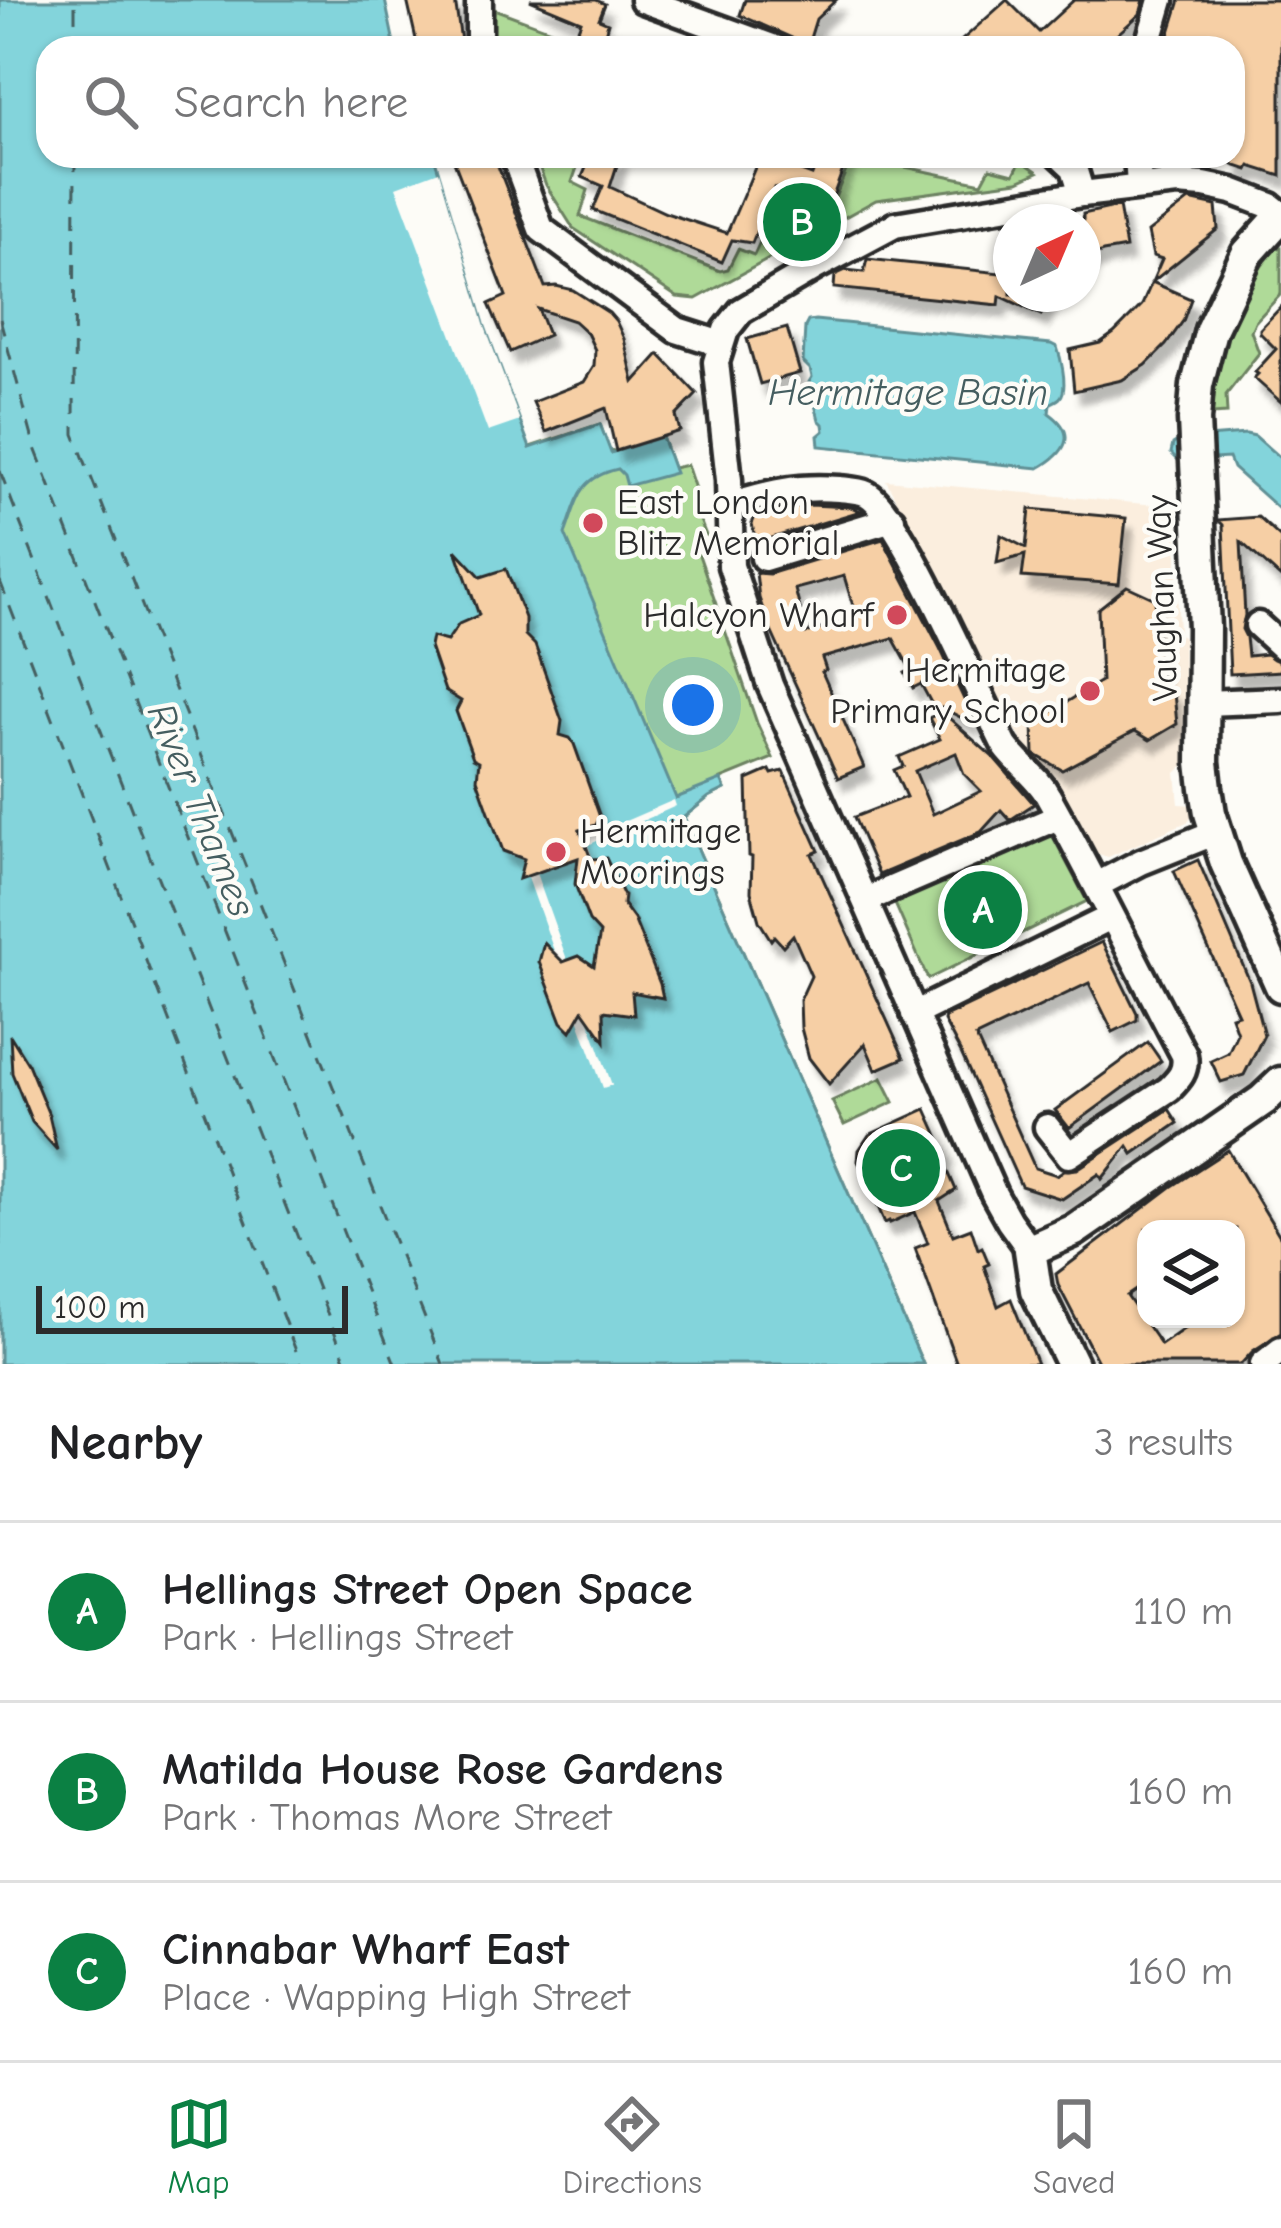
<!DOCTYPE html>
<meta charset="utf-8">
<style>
body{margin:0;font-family:"Comic Neue",sans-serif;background:#f2f2f2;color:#202124}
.controls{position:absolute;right:36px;bottom:36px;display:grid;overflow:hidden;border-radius:24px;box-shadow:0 3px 9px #0004}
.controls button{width:108px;height:108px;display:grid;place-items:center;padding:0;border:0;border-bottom:3px solid #e0e0e0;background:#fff;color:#202124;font:60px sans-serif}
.compass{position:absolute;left:993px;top:204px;width:108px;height:108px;border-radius:50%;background:#fff;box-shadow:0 3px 9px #0004;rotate:44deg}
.scale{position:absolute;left:36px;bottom:30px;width:312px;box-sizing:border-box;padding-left:12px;border:6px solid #2b2b2b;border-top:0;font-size:33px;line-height:42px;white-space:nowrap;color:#2b2b2b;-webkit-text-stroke:9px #fdfcf7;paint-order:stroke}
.you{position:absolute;left:693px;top:705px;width:42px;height:42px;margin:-30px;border:9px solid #fff;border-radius:50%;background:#1a73e8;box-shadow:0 0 0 18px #1a73e833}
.badge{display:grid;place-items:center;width:78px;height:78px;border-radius:50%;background:#0b8043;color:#fff;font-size:39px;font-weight:700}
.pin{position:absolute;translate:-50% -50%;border:6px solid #fff;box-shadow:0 3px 12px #0006}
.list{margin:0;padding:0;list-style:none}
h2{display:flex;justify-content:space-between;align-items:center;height:156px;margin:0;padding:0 48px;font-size:51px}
h2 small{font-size:39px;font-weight:400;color:#757577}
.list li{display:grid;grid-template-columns:78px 1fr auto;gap:36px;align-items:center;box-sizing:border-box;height:180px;padding:0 48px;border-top:3px solid #e0e0e0}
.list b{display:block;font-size:45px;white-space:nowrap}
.list p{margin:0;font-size:39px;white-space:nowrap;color:#757577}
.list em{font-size:39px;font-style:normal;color:#757577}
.icon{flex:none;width:66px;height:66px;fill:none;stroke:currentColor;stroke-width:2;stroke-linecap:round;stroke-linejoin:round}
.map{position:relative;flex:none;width:1281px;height:1364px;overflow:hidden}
.search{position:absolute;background:#fff;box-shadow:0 3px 9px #0004;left:36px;right:36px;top:36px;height:132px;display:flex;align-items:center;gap:30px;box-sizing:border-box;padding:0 42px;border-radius:36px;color:#757577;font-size:45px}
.sheet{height:696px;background:#fff}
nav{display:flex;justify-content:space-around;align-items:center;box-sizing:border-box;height:168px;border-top:3px solid #e0e0e0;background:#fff;font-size:33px;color:#757577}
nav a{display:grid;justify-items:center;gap:6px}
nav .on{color:#0b8043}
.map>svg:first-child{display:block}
.built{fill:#fbeede}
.green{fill:#afda98;stroke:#6d8262;stroke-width:3}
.water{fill:#83d4db;stroke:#609095;stroke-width:3}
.pier{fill:#fdfcf7}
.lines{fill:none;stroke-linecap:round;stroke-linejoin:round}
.ferry{stroke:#455e60;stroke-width:3;stroke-dasharray:15 12;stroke-linecap:butt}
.building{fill:#f6cfa5;stroke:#2b2b2b;stroke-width:3;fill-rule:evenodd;filter:url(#shadow)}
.minor-casing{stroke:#2b2b2b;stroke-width:33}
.tertiary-casing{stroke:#2b2b2b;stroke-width:39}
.minor{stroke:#fdfcf7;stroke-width:24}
.tertiary{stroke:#fdfcf7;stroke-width:30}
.poi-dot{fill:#d1495b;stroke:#fdfcf7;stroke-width:4.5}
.labels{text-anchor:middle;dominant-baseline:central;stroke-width:9;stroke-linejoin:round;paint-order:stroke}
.poi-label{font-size:36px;fill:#2b2b2b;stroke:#fdfcf7;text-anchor:start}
.street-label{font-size:36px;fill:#2b2b2b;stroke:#fdfcf7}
.water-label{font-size:39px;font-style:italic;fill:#455e60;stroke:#fdfcf7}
</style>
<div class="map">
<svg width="1281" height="1364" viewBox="0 0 1281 1364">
<defs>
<filter id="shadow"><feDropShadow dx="7" dy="12" stdDeviation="3" flood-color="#0004"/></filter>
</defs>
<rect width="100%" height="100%" fill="#fdfcf7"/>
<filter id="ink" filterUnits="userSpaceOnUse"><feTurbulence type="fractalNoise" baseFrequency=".00833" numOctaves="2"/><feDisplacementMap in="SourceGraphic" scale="24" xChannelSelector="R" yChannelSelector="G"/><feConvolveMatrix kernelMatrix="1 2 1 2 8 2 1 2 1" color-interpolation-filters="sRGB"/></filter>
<g filter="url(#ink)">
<polygon class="built" points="886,480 1177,507 1177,584 1179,634 1183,637 1186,763 1176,773 1179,804 1192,805 1193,814 1189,821 1108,857 1095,853 1054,777 1024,745"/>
<g class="green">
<polygon points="494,9 561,34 556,48 496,48 492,33"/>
<polygon points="535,156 581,156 572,182 588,190 580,216 720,271 728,269 738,249 754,255 780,198 805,211 815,198 832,205 852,156 982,183 990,168 1014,174 1021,160 1038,172 1018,181 876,200 696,299 677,297 573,228 546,185"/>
<path d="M1281,247V294L1255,322L1251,331L1259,353L1226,395L1227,413L1212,414C1211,350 1235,296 1276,248Z"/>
<polygon points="600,424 610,452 662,437 673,468 687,465 696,492 690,495 711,548 699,555 757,723 773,758 721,779 725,789 709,797 684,817 923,1364 852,1364 530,447"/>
<polygon points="1051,833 1087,901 928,979 893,899"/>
<polygon points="882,1078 894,1102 844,1125 832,1101"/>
</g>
<g class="water">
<path d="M0,0H385L395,48H48V156H434L484,324L530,448L600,424L611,453L662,437L675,473L627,486L624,475L618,469C578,478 578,500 565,534L676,798L721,780L725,789L709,797L684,817L923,1364H0Z"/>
<path d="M815,320L1051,344L1057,347C1061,358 1066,380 1063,392C1061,400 1056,400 1050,404L1049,413C1080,435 1064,454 1039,468L819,446L818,436L824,431L823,424L819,420L809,382L812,377L810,369L803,362L805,327L808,321Z"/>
<polygon points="1246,434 1255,436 1281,459 1281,511 1233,468 1229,458 1179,461 1171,453 1173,444 1181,439"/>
</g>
<g class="pier">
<polygon points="439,171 484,324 520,421 488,432 396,187"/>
<polygon points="494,582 586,838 674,800 676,806 588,845 640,991 632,994 583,857 536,873 612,1085 603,1088 443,640 452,637 528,848"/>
</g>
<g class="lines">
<g class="ferry">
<polyline points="75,48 75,0"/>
<polyline points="75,156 74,434 443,1364"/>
<polyline points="0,319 35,448 395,1364"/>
<polyline points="0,471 347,1364"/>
<polyline points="0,581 301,1364"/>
</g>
</g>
<g class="building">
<polygon points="407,0 455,0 462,48 418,48"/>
<polygon points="530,0 596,0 605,4 599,19 608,23 601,48 571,48 581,21"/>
<polygon points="745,0 836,0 816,19 808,45 740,15"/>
<polygon points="1007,0 1039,32 1074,0 1144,0 1140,14 1102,48 953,48"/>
<polygon points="1180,0 1281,0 1281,176 1250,166 1248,170 1233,165 1233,48 1165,48"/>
<polygon points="452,156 494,156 545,287 556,286 573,290 609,313 616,321 624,339 634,382 659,354 697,394 676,416 680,431 616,451 606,408 546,432 533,402 584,382 594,366 595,350 587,333 574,321 538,309 548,335 510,352 489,304 506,296"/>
<polygon points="591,156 620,156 610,187 666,213 727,233 760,156 812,175 819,156 848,156 832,199 809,190 806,200 774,188 752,243 732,240 722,262 593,210 603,186 582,177"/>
<polygon points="1189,200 1216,206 1218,229 1152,282 1191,299 1183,321 1166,345 1146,365 1122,380 1074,391 1070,350 1100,343 1114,333 1142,305 1162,259 1153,256 1148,232"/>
<polygon points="1119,206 1126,248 1103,252 1083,261 1083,214"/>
<polygon points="867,259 1011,274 1011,294 1051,294 1041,315 1000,296 999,305 834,288 835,275 846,270 864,272"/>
<polygon points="1281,307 1281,402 1254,378 1258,374 1255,372 1276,349 1260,333 1260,329"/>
<polygon points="787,328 800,373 760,384 747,339"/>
<polygon points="810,505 851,507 861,511 759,542 755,538 752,524 756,514"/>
<polygon points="1030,509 1126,518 1119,584 1022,577 1025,555 997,563 1001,535 1026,548"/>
<polygon points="1258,517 1281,538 1281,578 1241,542 1245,615 1242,629 1246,637 1248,656 1266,654 1280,662 1281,671 1230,674 1223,525 1218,520"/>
<path d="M883,539L940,648L976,725L942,708L938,713L941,711L995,759L1034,804L1010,820L1001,810L981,832L879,875L854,817L906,797L894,770L903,766L899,757L940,739L929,718L937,714L921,684L913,688L905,673L911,670L893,638L822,658L826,670L822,672L864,767L838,778L768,624L759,598L756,573L769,574ZM844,576L857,619L806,633L795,589ZM956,753L964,774L981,791L933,814L915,771Z"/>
<polygon points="456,550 481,577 506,569 525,618 525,635 535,645 562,721 560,735 570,738 574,744 600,817 596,825 580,830 591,859 606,858 624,896 623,904 634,919 660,984 663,998 632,992 634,1015 604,1011 605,1041 583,1010 571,1031 562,1022 539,962 544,943 563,962 579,956 594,966 600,933 589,921 575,884 578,858 519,879 524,859 503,851 477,779 479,761 473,758 456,711 461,701 445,691 430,647 432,637 447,641 459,624 479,615"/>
<polygon points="1127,586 1155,599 1161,683 1174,693 1177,724 1150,740 1135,731 1062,770 1034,754 1033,723 1101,681 1098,609"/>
<polygon points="770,770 772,774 783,771 819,851 812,854 904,1058 876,1070 865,1044 829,1084 809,1058 801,1028 800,1000 811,976 793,935 783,946 774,936 771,940 759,921 751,892 752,857 749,856 747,780"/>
<polygon points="1198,860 1250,982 1264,1035 1244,1075 1221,1082 1211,1061 1228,1053 1237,1033 1231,1016 1238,1014 1174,871"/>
<polygon points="1102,942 1137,1013 1137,1020 1113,1032 1089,983 976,1037 1035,1168 1057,1175 1064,1170 1077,1169 1169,1109 1178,1123 1133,1154 1128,1146 1102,1179 1099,1174 1062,1199 1021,1186 961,1053 944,1021 945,1017"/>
<polygon points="10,1035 28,1064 49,1115 57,1150 32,1122 12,1073"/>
<polygon points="1148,1042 1161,1061 1069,1128 1055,1110"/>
<polygon points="926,1109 946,1153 941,1155 956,1190 939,1201 953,1235 971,1228 978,1249 982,1247 989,1264 984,1266 998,1306 1011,1299 1037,1364 957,1364 915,1248 928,1243 915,1212 890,1223 889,1221 885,1223 858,1161 859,1150 869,1135"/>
<path d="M1228,1150L1281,1238V1333L1253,1351L1241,1364H1099L1058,1285L1056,1274L1171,1187ZM1146,1229H1236V1319H1198L1161,1345L1127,1296L1146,1283Z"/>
</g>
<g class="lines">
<g class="minor-casing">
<g id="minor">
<polyline points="479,0 479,48"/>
<polyline points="643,0 775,48"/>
<polyline points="1147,48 1161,0"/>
<polyline points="514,156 541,229 677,330 721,344"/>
<polyline points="1061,156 1074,168 1082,194"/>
<polyline points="1137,156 1139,186"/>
<path d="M730,505C771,492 796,486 839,489C848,490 858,490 867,494C900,511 982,702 1005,746C1018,764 1038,777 1048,796C1096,881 1138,969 1184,1055C1187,1071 1179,1079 1169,1089L1069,1155L1047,1127"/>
<polyline points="764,558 892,519"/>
<polyline points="1258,625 1281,646"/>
<polyline points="1204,703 1281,700"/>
<polyline points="1097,885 1141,862 1216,832"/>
<polyline points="877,895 1058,817"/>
<polyline points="914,1014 1111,917"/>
<polyline points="1030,1250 1009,1221 994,1194 770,685 731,566 729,480 716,362 726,330 741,311 816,267 895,225 1082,194 1177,183 1204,185 1232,191 1271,206 1281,214"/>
<polyline points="1263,1364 1281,1350"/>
</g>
</g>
<g class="tertiary-casing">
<g id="tertiary">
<polyline points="1281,216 1247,254 1211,330 1197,385 1194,420 1204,628 1203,762 1206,788 1210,813 1226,863 1281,986"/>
<polyline points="1072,1364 1036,1290 1030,1250 1075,1230 1263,1100 1281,1083"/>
</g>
</g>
<use href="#minor" class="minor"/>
<use href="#tertiary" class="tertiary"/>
</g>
</g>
<g class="poi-dot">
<circle cx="593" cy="523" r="12"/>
<circle cx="897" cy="615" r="12"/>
<circle cx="1090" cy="691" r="12"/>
<circle cx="556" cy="852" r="12"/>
</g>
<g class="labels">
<g class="poi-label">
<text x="617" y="502">East London<tspan x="617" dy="41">Blitz Memorial</tspan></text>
<text x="873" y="615" text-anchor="end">Halcyon Wharf</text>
<text x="1066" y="670" text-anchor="end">Hermitage<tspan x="1066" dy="41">Primary School</tspan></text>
<text x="580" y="831">Hermitage<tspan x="580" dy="41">Moorings</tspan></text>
</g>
<g class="street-label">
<text transform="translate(1162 598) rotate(-92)">Vaughan Way</text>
</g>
<g class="water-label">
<text x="908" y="392">Hermitage Basin</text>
<text transform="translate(201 810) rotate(68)">River Thames</text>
</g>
</g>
</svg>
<div class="controls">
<button><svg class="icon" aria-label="layers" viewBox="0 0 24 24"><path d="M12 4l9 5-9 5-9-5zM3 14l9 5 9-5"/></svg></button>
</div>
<svg class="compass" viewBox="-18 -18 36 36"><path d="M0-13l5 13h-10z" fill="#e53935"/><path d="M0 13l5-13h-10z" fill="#757577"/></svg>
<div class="scale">100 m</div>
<div class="you"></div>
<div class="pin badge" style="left:983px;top:910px">A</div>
<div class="pin badge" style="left:802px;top:222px">B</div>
<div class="pin badge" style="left:901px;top:1168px">C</div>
<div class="search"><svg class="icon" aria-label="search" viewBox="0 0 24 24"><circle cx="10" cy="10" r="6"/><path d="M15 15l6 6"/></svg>Search here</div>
</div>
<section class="sheet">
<h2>Nearby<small>3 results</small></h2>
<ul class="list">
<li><span class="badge">A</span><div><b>Hellings Street Open Space</b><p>Park · Hellings Street</p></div><em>110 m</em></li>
<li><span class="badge">B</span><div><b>Matilda House Rose Gardens</b><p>Park · Thomas More Street</p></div><em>160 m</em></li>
<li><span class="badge">C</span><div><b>Cinnabar Wharf East</b><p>Place · Wapping High Street</p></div><em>160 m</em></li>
</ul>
</section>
<nav>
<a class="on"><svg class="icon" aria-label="map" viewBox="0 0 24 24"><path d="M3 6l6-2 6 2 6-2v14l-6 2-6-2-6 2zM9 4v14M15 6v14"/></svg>Map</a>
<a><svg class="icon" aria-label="directions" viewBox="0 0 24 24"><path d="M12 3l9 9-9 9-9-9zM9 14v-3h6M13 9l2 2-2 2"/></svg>Directions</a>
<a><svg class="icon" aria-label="saved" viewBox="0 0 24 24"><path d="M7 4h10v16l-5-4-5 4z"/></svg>Saved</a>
</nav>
